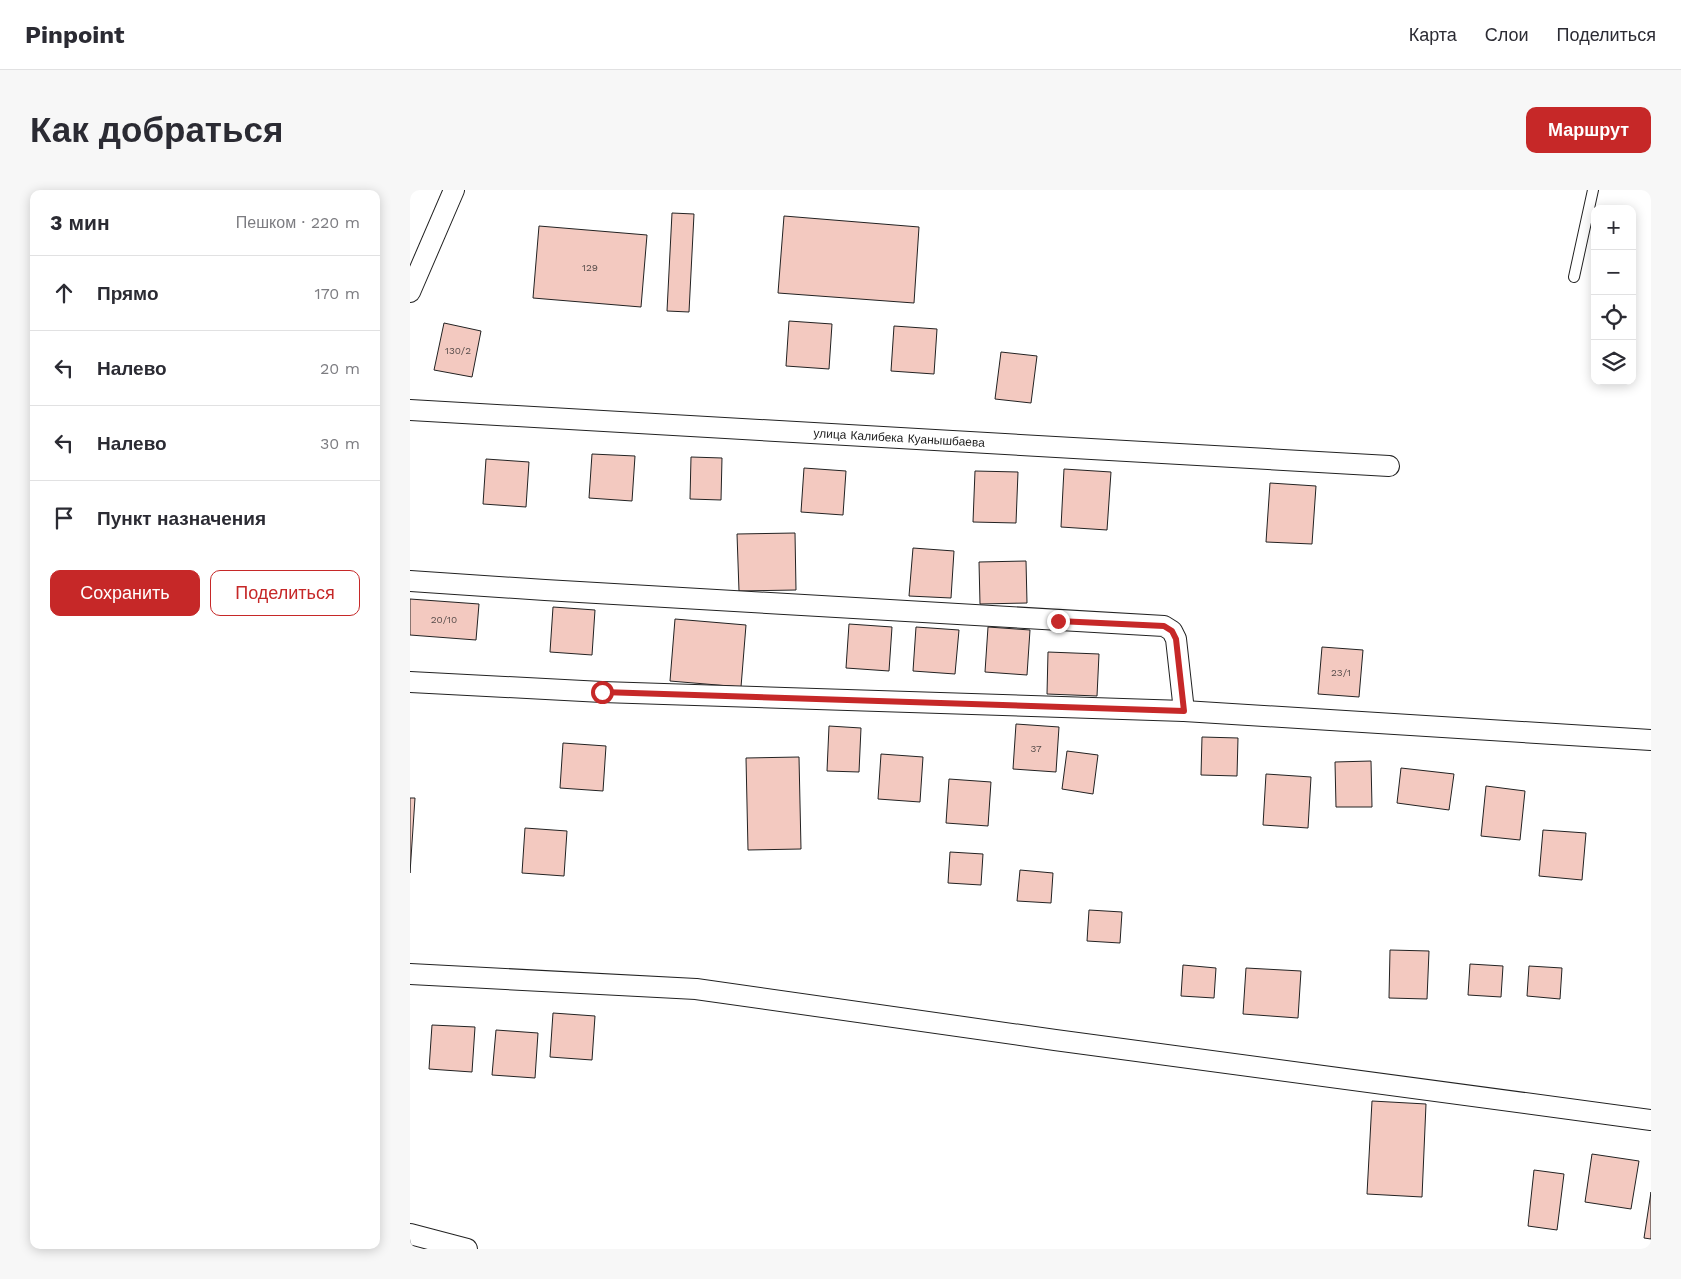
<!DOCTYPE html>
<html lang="ru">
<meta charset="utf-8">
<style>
body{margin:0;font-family:"Work Sans",sans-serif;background:#f7f7f7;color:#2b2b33}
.controls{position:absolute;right:15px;top:15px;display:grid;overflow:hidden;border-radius:10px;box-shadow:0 2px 12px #0003}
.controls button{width:45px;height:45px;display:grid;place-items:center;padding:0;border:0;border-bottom:1px solid #e1e1e2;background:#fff;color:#2b2b33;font:25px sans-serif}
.stop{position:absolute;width:15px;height:15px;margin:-11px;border:4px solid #c62828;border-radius:50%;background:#fff}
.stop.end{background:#c62828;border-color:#fff;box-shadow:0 1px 5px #0008}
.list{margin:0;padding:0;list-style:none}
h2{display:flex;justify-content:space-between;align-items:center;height:65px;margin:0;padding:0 20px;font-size:21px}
h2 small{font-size:16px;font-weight:400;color:#7c7c81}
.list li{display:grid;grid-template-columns:32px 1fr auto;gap:15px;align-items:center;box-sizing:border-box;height:75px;padding:0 20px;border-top:1px solid #e1e1e2}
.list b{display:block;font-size:19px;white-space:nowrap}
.list em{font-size:16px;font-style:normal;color:#7c7c81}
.actions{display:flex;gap:10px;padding:15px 20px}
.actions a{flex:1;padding:11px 0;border:1px solid #c62828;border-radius:10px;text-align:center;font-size:18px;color:#c62828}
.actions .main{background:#c62828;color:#fff}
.icon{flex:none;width:28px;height:28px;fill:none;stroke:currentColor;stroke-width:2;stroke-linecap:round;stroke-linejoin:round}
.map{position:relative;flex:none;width:1241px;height:1059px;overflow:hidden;border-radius:10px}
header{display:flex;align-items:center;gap:30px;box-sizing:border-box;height:70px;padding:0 25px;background:#fff;border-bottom:1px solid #e1e1e2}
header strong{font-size:24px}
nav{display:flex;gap:28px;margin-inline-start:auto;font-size:18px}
.intro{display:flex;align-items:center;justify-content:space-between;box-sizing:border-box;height:120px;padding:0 30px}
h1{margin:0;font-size:35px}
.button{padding:12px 22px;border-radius:10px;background:#c62828;color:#fff;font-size:18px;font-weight:700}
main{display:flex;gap:30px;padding:0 30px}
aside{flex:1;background:#fff;border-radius:10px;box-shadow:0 2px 12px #0003}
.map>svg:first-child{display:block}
.building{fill:#f3c9c0;stroke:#222}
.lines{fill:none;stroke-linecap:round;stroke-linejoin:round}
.service-casing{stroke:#222;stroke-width:12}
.minor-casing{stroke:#222;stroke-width:22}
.service{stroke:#fff;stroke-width:10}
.minor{stroke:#fff;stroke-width:20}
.route{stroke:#c62828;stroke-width:6}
.labels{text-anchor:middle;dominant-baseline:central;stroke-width:4;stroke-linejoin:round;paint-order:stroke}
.number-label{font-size:10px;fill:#564c4a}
.street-label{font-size:12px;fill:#222;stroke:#fff}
</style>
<header>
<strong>Pinpoint</strong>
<nav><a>Карта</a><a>Слои</a><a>Поделиться</a></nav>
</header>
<div class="intro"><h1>Как добраться</h1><a class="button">Маршрут</a></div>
<main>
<aside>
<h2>3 мин<small>Пешком · 220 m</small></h2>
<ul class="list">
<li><svg class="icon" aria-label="ahead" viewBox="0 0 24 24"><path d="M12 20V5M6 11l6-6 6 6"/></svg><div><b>Прямо</b></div><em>170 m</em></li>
<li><svg class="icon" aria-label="left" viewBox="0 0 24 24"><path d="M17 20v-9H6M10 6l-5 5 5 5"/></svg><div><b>Налево</b></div><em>20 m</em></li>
<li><svg class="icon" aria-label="left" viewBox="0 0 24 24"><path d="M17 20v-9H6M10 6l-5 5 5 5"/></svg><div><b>Налево</b></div><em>30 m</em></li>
<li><svg class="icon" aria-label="arrive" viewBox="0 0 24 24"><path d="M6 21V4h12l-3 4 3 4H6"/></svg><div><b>Пункт назначения</b></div></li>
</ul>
<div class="actions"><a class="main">Сохранить</a><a>Поделиться</a></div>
</aside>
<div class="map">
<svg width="1241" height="1059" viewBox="0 0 1241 1059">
<rect width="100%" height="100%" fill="#fff"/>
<g class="building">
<polygon points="262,23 284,24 279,122 257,121"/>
<polygon points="374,26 509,37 504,113 368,103"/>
<polygon points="129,36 237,45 231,117 123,108"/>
<polygon points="379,131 422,134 419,179 376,176"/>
<polygon points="34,133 71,141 62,187 24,180"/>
<polygon points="484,136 527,139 524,184 481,181"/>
<polygon points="591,162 627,166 621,213 585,209"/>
<polygon points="182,264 225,266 222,311 179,308"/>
<polygon points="281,267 312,268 311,310 280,309"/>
<polygon points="76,269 119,272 116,317 73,314"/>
<polygon points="394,278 436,281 433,325 391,322"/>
<polygon points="654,279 701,282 697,340 651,337"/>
<polygon points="565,281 608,282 606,333 563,332"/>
<polygon points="860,293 906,296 902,354 856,352"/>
<polygon points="385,343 386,400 329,401 327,344"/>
<polygon points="503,358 544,361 541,408 499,406"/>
<polygon points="616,371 617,413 570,414 569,372"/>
<polygon points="0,409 69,414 66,450 0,445"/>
<polygon points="143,417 185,420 182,465 140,462"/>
<polygon points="265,429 336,435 331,497 260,491"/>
<polygon points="439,434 482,437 479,481 436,478"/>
<polygon points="506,437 549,440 545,484 503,481"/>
<polygon points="578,437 620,440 617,485 575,482"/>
<polygon points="912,457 953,460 949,507 908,504"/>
<polygon points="638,462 689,464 687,506 637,504"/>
<polygon points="606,534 649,537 646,582 603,579"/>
<polygon points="419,536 451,538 449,582 417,581"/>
<polygon points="792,547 828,548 827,586 791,585"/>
<polygon points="153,553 196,556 193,601 150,598"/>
<polygon points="657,561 688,565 683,604 652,599"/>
<polygon points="471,564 513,567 510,612 468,609"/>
<polygon points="389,567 391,659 338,660 336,568"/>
<polygon points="961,571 962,617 926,617 925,572"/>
<polygon points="991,578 1044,584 1039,620 987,613"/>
<polygon points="856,584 901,587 898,638 853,635"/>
<polygon points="539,589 581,592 578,636 536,633"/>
<polygon points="1076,596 1115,601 1110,650 1071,646"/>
<polygon points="0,608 5,608 0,683"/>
<polygon points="115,638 157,641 154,686 112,683"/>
<polygon points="1133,640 1176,643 1172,690 1129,686"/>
<polygon points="540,662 573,664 571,695 538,693"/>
<polygon points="610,680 643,683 641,713 607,711"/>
<polygon points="679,720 712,722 710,753 677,751"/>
<polygon points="980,760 1019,761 1017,809 979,808"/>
<polygon points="1060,774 1093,776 1091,807 1058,805"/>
<polygon points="773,775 806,778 804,808 771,806"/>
<polygon points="1119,776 1152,778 1150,809 1117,806"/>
<polygon points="836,778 891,781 888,828 833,824"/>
<polygon points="143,823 185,826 182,870 140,867"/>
<polygon points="22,835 65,837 62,882 19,879"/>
<polygon points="86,840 128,843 125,888 82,885"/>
<polygon points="962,911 1016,914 1012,1007 957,1004"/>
<polygon points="1182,964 1229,971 1221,1019 1175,1012"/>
<polygon points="1124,980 1154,984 1147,1040 1118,1036"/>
<polygon points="1241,1002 1241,1049 1234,1048"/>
</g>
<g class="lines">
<g class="service-casing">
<polyline id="service" points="1164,87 1183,0"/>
</g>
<g class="minor-casing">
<g id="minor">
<polyline points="0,102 44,0"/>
<path id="s1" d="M0,220L979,276"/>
<polyline points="0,391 135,400 754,436 762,441 766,449 774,521"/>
<polyline points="0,492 192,502 774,521 1241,550"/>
<polyline points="0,784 286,799 645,850 1241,930"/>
<polyline points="0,1044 57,1059"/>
</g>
</g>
<use href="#service" class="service"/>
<use href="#minor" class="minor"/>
</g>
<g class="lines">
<polyline class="route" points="192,502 774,521 766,449 762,441 754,436 648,431"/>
</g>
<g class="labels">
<g class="number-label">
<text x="180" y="77">129</text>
<text x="48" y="160">130/2</text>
<text x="34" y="429">20/10</text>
<text x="931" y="482">23/1</text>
<text x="626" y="558">37</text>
</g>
<g class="street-label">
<text stroke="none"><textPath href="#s1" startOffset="490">улица Калибека Куанышбаева</textPath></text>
</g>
</g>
</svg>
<div class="controls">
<button>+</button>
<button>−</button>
<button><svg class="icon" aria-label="locate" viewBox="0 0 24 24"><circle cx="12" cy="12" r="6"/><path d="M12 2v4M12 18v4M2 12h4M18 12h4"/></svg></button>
<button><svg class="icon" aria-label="layers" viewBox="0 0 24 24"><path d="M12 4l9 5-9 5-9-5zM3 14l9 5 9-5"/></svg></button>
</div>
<div class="stop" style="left:192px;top:502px"></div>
<div class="stop end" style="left:648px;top:431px"></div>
</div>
</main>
